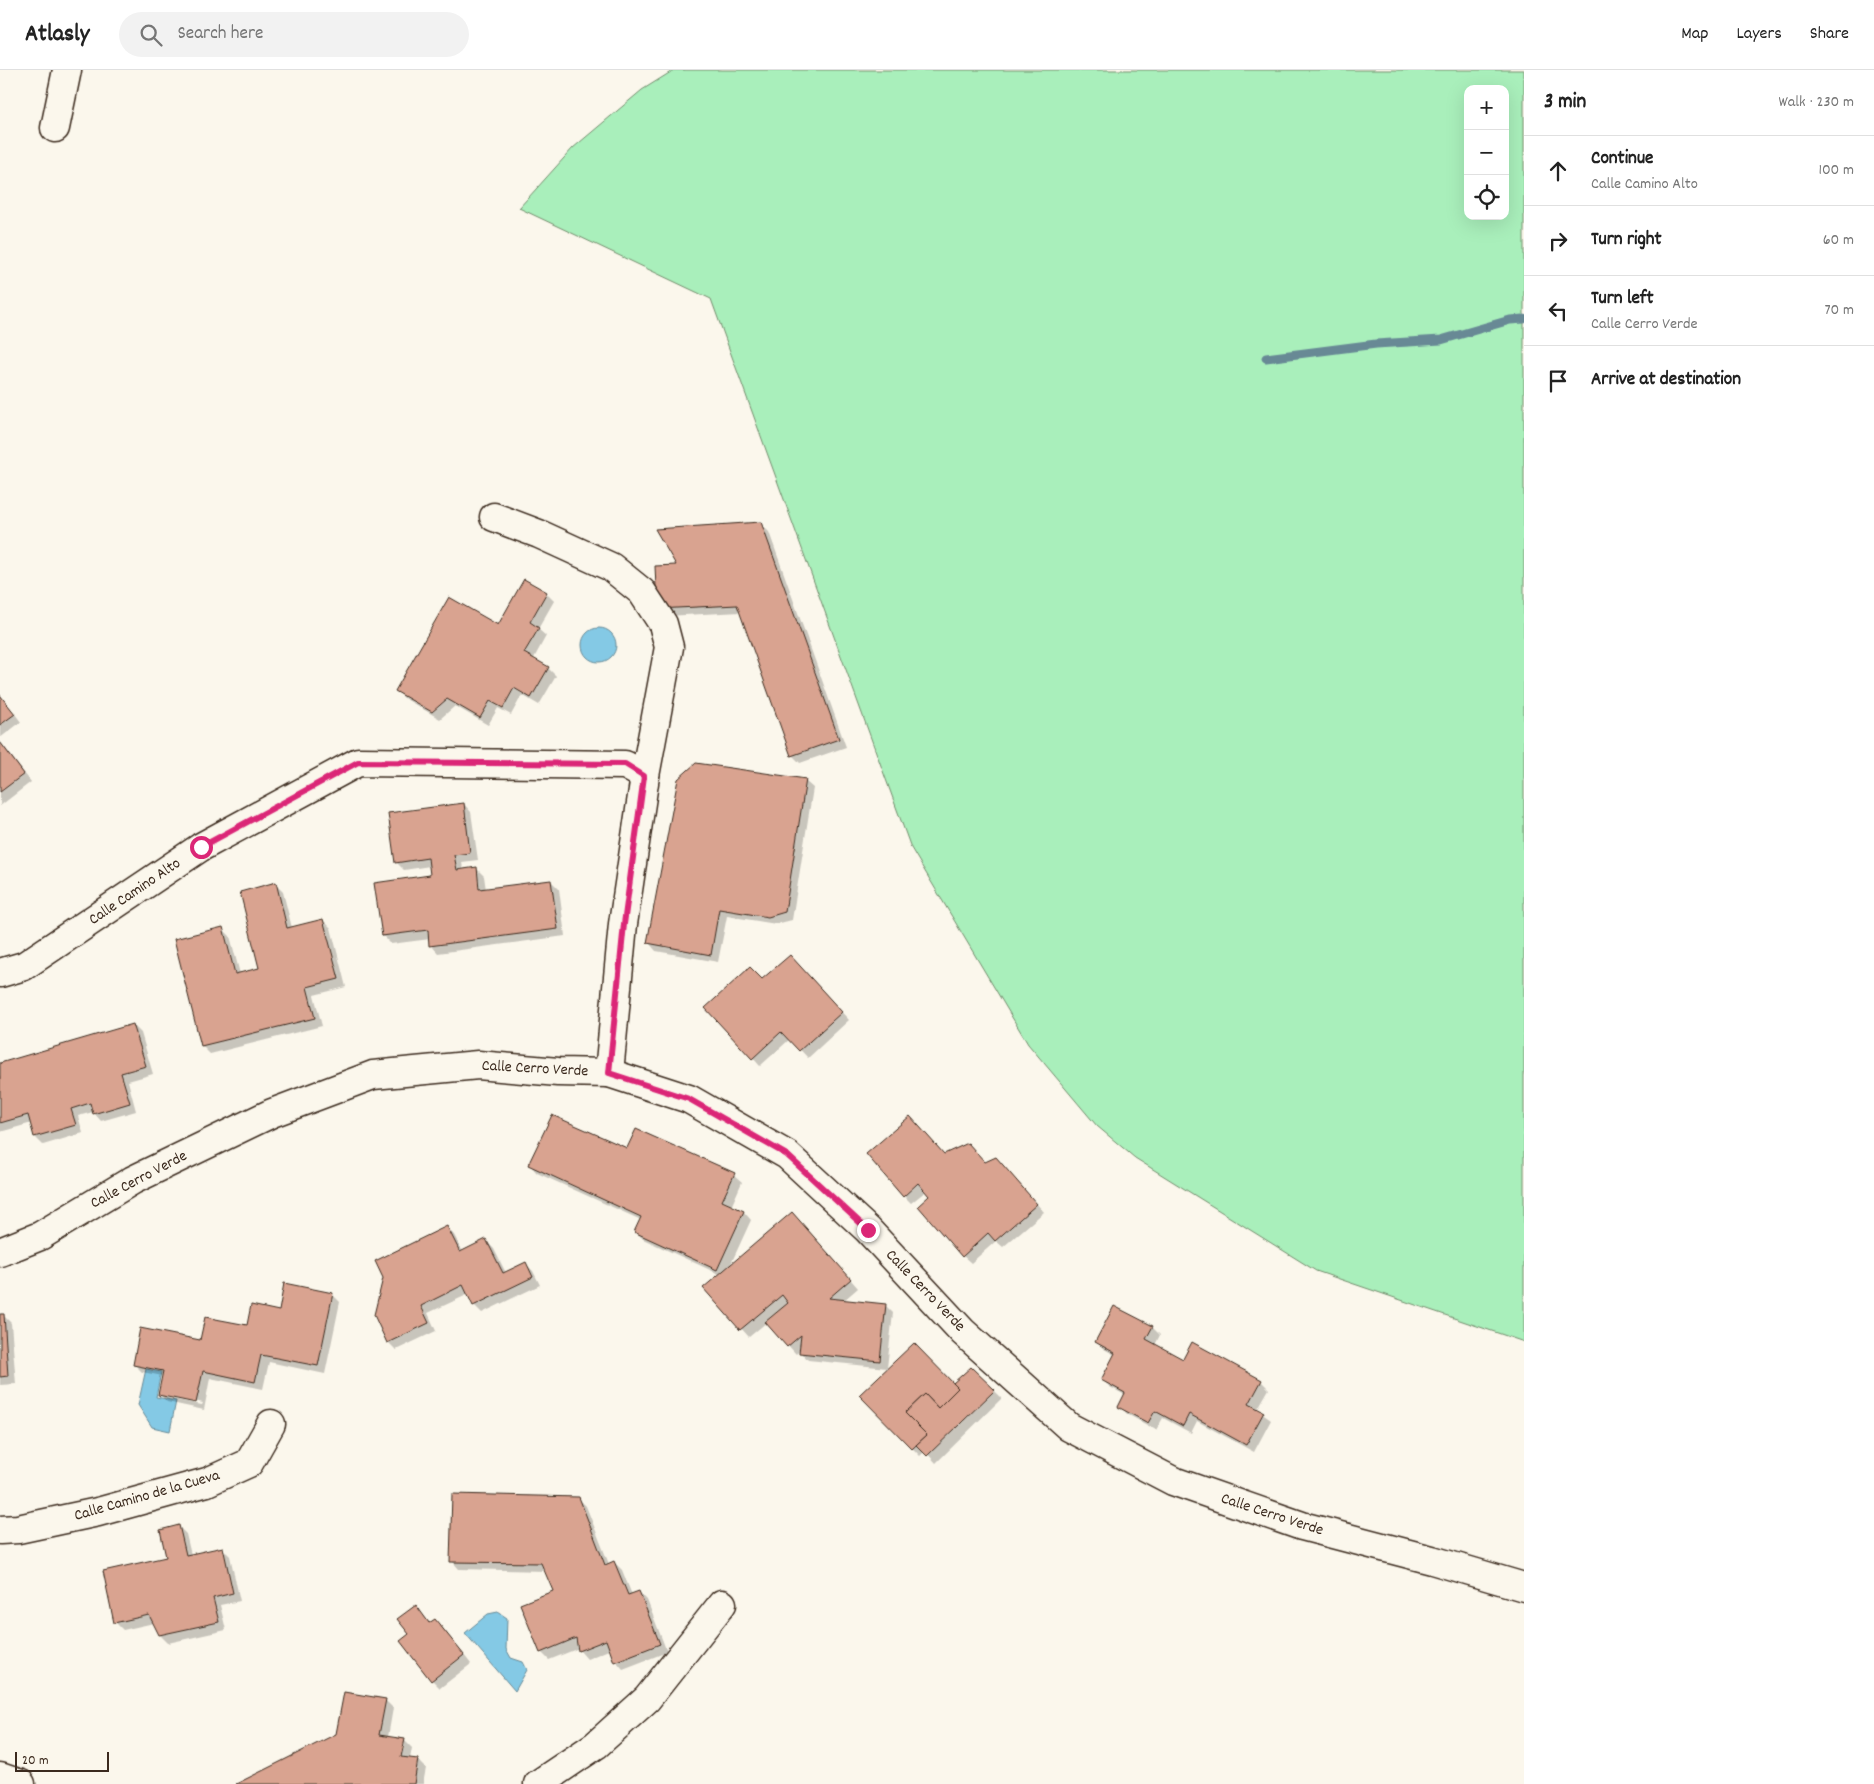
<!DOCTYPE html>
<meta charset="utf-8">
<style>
body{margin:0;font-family:Dekko,sans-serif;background:#f2f2f2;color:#222}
.controls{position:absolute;right:15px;top:15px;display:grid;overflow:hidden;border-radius:10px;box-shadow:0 5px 20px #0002}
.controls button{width:45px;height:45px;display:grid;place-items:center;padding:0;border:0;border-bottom:1px solid #e0e0e0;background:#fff;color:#222;font:25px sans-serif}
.scale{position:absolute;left:15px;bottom:12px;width:94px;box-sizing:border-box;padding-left:5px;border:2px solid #3b2a1e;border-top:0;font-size:14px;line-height:18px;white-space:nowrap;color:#3b2a1e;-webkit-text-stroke:4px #fbf7ec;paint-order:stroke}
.stop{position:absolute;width:15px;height:15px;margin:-11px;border:4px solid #db2777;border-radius:50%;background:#fff}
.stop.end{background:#db2777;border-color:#fff;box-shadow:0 1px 5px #0008}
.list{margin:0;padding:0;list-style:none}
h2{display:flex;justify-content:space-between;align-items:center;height:65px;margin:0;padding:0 20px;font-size:21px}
h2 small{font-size:16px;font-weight:400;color:#767676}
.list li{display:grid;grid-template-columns:32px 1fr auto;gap:15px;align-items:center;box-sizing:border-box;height:70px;padding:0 20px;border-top:1px solid #e0e0e0}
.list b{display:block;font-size:19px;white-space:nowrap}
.list p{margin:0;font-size:16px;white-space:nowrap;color:#767676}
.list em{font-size:16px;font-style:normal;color:#767676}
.icon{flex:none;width:28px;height:28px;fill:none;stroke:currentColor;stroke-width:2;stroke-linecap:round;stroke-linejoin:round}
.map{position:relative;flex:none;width:1524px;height:1714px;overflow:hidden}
header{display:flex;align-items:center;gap:30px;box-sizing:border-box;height:70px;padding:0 25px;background:#fff;border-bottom:1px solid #e0e0e0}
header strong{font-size:24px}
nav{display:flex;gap:28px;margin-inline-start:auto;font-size:18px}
.search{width:350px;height:45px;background:#f2f2f2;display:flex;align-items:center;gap:12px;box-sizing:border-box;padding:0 18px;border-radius:28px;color:#767676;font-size:19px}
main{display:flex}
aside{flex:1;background:#fff}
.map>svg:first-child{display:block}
.green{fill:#a9efbb;stroke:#728c6c;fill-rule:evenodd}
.water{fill:#84c9e5;stroke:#678995}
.shadow{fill:#0003;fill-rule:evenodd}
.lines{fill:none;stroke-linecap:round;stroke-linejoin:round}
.stream{stroke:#678995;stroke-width:9}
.building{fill:#d9a390;stroke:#3b2a1e}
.minor-casing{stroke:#3b2a1e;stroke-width:31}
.minor{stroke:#fbf7ec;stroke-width:28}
.route{stroke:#db2777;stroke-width:6}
.labels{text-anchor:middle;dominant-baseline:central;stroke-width:4.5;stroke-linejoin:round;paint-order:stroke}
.street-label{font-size:16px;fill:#3b2a1e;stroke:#fbf7ec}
</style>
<header>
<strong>Atlasly</strong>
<div class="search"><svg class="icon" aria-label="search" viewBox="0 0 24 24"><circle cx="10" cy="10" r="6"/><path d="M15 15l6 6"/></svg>Search here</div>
<nav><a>Map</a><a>Layers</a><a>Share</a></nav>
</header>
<main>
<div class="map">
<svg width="1524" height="1714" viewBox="0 0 1524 1714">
<rect width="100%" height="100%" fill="#fbf7ec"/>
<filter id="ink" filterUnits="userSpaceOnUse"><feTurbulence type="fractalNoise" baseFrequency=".02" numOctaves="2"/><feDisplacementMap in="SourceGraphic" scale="10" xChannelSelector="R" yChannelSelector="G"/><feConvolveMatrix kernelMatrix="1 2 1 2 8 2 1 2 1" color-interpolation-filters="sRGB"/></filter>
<g filter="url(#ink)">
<path class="green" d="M674,0H1524V1272L1316,1201L1135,1088L1097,1056L1028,974L911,778L711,229L519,138L573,78L642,20ZM1468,19H1505V146H1468Z"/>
<g class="water">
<circle cx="599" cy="575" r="17"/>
<polygon points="146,1299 161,1302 156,1327 176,1331 170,1361 152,1357 138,1335"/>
<polygon points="498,1542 507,1548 506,1579 511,1588 523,1592 527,1600 515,1621 465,1563 488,1544"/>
</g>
<g class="shadow">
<polygon points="761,454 769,462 846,677 800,693 792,685 741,542 666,546 678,496"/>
<polygon points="525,511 546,523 554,531 538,559 546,566 533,590 548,598 556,606 539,635 522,625 511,645 498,638 488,655 455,636 440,649 404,628 396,620 498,556"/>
<polygon points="0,624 21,652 0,668"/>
<polygon points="0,671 31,712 0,736"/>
<polygon points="805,711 813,718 792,850 776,854 727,846 718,892 656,881 649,873"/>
<polygon points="464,734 471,742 478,790 462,792 463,800 476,798 484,806 486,820 551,811 559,819 565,866 438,883 431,875 430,869 391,874 383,866 376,814 431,806 430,796 404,800 396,792"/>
<polygon points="275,814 283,822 292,858 323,850 331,858 346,917 314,925 322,956 210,984 202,976 176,870 223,859 230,866 240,904 261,899"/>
<polygon points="797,894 849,950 808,988 790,969 760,996 753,988 762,911"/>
<polygon points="133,955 141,963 153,1004 128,1011 136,1041 101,1051 93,1042 78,1046 83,1063 43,1075 35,1067 32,1053 0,1062 0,994"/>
<polygon points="637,1060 734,1105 742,1112 731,1137 744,1142 751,1150 729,1198 800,1151 858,1218 843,1231 885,1235 893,1243 887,1298 808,1290 801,1282 801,1279 796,1284 767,1252 749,1267 705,1218 721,1205 643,1169 635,1161 641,1150 537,1103 530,1095 628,1080"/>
<polygon points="945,1086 1004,1097 1044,1142 1003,1177 996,1171 971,1193 963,1186 931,1126 926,1121 911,1133 904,1126"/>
<polygon points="446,1157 454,1165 463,1182 486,1171 494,1179 506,1203 526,1194 533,1201 540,1215 482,1243 474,1235 469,1224 428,1243 436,1261 396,1280 388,1272"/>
<path d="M332,1224L340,1232L325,1304L269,1292L263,1319L210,1308L204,1340L167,1332L160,1324L163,1306L142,1302L134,1294L248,1257L280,1242ZM167,1325L203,1333L202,1335L167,1328Z"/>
<polygon points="3,1245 11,1253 16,1314 0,1315 0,1246"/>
<polygon points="1152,1257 1160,1265 1155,1275 1184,1291 1261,1311 1269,1319 1257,1340 1271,1350 1254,1382 1197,1351 1191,1363 1163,1348 1156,1360 1127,1344 1120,1336 1125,1325 1110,1317 1102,1310 1115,1285 1104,1279 1096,1272"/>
<polygon points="971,1298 1002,1328 936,1393 925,1381 920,1386 861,1325 953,1315"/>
<polygon points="578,1428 586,1436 609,1494 614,1492 622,1500 632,1525 639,1522 647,1530 667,1582 623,1599 616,1591 611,1579 587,1589 580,1581 579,1578 549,1590 541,1582 554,1522 546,1501 459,1499 452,1491"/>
<polygon points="179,1457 186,1464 191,1485 222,1478 230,1486 240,1531 220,1535 226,1560 168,1573 160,1565 154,1553 123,1560 115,1552 168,1488"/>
<polygon points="416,1537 431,1554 435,1550 443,1558 471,1594 440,1618 432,1610 411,1564"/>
<polygon points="385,1630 393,1638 388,1667 404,1670 412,1678 410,1689 418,1690 426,1698 423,1714 239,1714 338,1665"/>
</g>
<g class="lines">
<polyline class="stream" points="1266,288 1376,274 1441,270 1510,250 1524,249"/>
</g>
<g class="building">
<polygon points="761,452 839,669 791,686 737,535 657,539 655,496 676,495 655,459"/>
<polygon points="524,509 547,522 530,552 539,558 524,583 549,597 531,628 514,618 503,638 490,631 480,648 447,629 432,642 395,621 449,527 498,555"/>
<polygon points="0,625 15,644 0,655"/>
<polygon points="0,672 24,704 0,722"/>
<polygon points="696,693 806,709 785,842 768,847 719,839 711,885 647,873 678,709"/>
<polygon points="464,733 470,783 454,785 457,800 477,797 479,819 551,810 558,859 429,876 428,860 382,866 374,813 430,805 428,788 395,793 388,743"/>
<polygon points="276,812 287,858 323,849 339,909 307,917 315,948 201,976 174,869 223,857 235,904 259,898 240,822"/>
<polygon points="790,885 842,942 799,981 781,962 752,989 705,938 750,897 762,909"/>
<polygon points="133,954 146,996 121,1003 130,1033 93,1044 90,1033 71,1039 76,1055 34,1067 28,1045 0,1053 0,993"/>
<polygon points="552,1045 627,1078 636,1059 735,1103 722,1131 744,1141 717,1200 634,1162 641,1147 528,1095"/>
<polygon points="910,1046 944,1084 968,1073 985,1092 996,1087 1037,1134 995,1171 988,1163 962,1187 918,1136 929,1126 918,1113 903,1127 866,1084"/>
<polygon points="792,1142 851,1209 829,1228 886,1234 880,1291 799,1283 801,1265 787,1277 765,1252 788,1233 782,1225 740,1260 703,1218"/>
<polygon points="447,1156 460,1182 486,1169 503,1203 526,1192 533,1207 473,1236 463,1215 421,1236 429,1253 387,1273 374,1245 383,1208 375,1191"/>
<polygon points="284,1213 333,1223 318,1296 261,1285 255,1312 203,1301 196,1333 158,1325 163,1301 133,1295 140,1258 200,1270 205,1247 247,1255 251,1235 279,1241"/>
<polygon points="1114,1236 1153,1256 1146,1269 1183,1289 1192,1272 1262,1310 1249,1334 1264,1342 1246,1375 1189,1344 1183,1356 1155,1341 1148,1353 1118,1337 1125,1323 1101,1310 1115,1283 1095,1272"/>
<polygon points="0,1244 4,1244 8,1306 0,1307"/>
<polygon points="914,1273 958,1318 938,1338 925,1324 905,1343 927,1365 912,1379 859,1325"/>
<polygon points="971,1297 995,1320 927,1386 916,1375 927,1365 905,1343 925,1324 938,1338 958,1318 953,1313"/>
<polygon points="452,1424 579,1427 605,1495 614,1491 628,1525 639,1521 660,1574 614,1592 606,1570 578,1581 576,1568 540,1583 520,1534 553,1521 541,1493 450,1492"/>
<polygon points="179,1455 186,1485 223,1477 233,1523 213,1528 219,1552 159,1565 149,1545 114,1553 103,1501 166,1487 160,1460"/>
<polygon points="416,1535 429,1553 435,1549 464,1585 431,1611 400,1571 409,1564 397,1549"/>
<polygon points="344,1622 386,1629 379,1665 405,1669 401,1687 418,1689 414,1714 236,1714 336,1664"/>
</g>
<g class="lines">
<g class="minor-casing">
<g id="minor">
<polyline points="55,58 67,0"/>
<polyline points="494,447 539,464 611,497 642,522 663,554 669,577 645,706 623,854 609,1003"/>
<polyline points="0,903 24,896 201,777 358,692 625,695 645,706"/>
<polyline points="0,1182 40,1166 133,1110 272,1043 373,1005 478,995 558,1002 609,1003 689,1029 787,1085 868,1160 963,1262 1069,1357 1173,1411 1302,1456 1432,1490 1524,1517"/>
<polyline points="0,1460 18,1459 98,1442 207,1412 249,1393 271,1354"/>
<polyline points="0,1707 21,1714"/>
<polyline points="538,1714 596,1675 647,1629 722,1534"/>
</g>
</g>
<use href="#minor" class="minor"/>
</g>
</g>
<g class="lines" filter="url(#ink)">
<polyline class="route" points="201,777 358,692 625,694 644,706 624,854 609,1003 689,1029 787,1085 868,1160"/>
</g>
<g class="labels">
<g class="street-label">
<text transform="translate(135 822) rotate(-34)">Calle Camino Alto</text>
<text transform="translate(535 999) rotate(3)">Calle Cerro Verde</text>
<text transform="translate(139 1110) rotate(-28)">Calle Cerro Verde</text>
<text transform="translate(925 1221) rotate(46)">Calle Cerro Verde</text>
<text transform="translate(147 1426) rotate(-16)">Calle Camino de la Cueva</text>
<text transform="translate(1272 1445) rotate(18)">Calle Cerro Verde</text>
</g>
</g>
</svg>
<div class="controls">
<button>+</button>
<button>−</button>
<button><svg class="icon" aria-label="locate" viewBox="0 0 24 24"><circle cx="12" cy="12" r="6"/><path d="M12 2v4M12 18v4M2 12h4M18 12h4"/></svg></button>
</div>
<div class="scale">20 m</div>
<div class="stop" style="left:201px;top:777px"></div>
<div class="stop end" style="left:868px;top:1160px"></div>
</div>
<aside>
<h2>3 min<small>Walk · 230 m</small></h2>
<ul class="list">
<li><svg class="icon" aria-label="ahead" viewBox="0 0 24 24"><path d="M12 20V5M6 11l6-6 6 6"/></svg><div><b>Continue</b><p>Calle Camino Alto</p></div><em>100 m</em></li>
<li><svg class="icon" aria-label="right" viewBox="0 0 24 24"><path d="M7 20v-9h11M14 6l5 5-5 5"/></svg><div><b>Turn right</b></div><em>60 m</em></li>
<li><svg class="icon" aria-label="left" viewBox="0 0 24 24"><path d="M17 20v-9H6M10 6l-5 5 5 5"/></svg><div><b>Turn left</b><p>Calle Cerro Verde</p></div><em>70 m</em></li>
<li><svg class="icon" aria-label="arrive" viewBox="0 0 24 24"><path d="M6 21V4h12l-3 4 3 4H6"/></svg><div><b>Arrive at destination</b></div></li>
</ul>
</aside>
</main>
